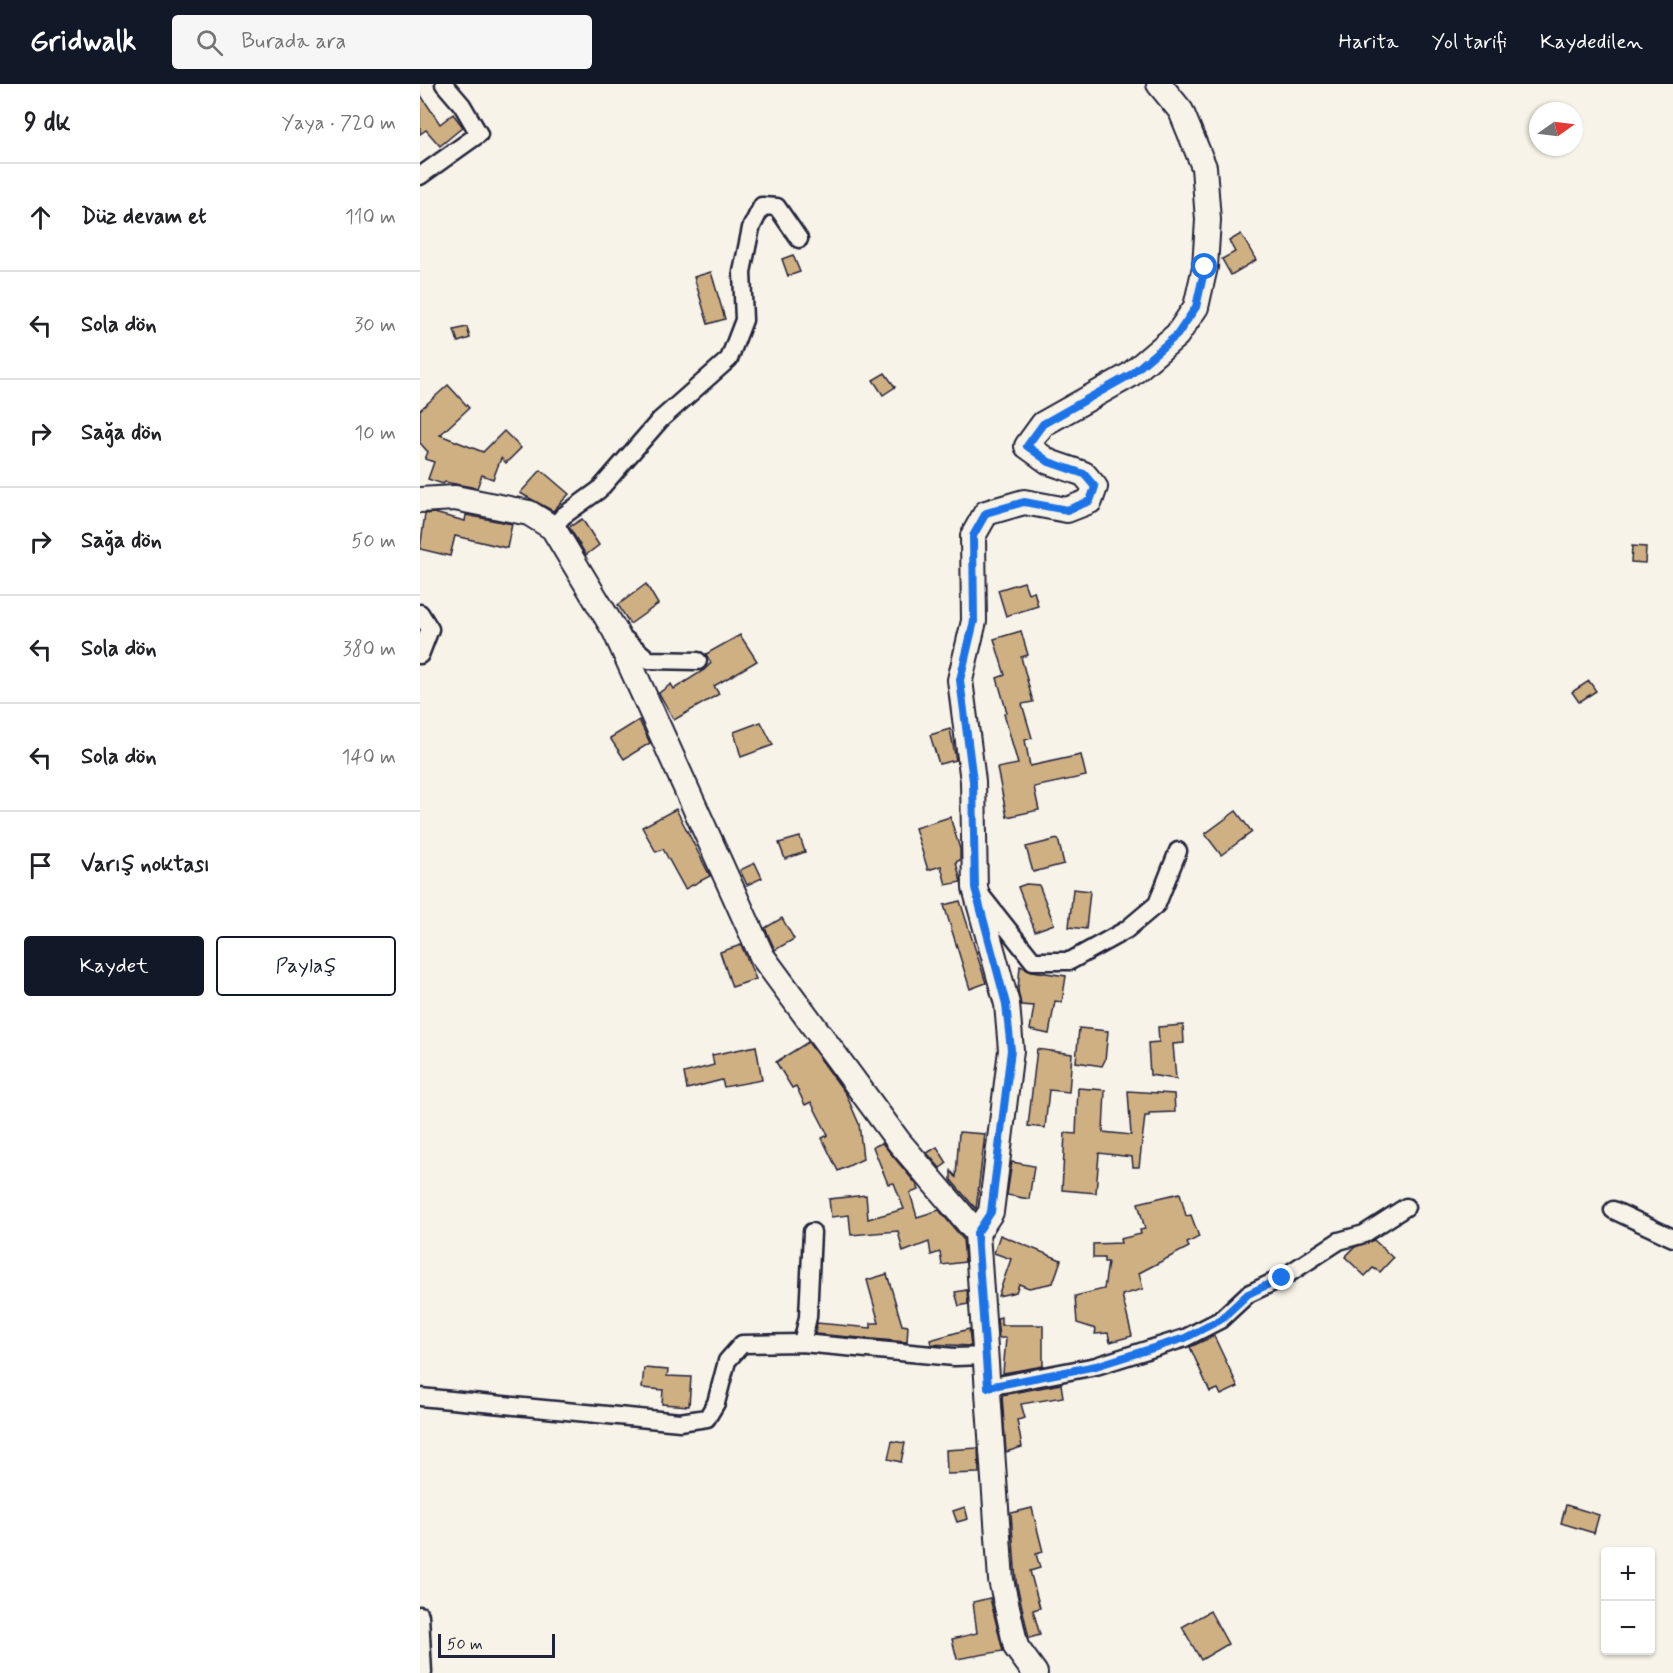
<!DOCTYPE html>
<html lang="tr">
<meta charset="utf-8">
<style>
body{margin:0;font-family:Mynerve,sans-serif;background:#f6f6f6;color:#202124}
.controls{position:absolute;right:18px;bottom:18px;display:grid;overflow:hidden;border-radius:6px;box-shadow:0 2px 4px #0004}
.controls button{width:54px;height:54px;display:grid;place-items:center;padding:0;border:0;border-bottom:2px solid #e0e0e0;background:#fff;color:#202124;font:30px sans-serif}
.compass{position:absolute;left:1109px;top:18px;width:54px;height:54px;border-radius:50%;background:#fff;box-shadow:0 2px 4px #0004;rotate:76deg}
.scale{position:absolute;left:18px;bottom:15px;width:117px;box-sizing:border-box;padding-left:6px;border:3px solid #22223b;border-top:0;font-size:16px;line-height:21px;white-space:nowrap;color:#22223b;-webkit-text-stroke:4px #f7f3e8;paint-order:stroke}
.stop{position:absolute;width:18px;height:18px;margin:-14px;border:4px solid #1a73e8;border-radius:50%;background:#fff}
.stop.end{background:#1a73e8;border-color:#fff;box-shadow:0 2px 6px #0008}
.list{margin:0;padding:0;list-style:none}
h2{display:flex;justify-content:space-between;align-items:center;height:78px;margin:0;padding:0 24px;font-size:26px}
h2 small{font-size:20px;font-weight:400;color:#757577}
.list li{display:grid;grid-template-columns:39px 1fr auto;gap:18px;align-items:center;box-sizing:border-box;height:108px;padding:0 24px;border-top:2px solid #e0e0e0}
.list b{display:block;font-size:22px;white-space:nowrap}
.list em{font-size:20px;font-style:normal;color:#757577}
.actions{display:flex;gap:12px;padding:18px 24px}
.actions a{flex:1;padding:14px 0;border:2px solid #111827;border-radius:6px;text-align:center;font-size:21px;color:#111827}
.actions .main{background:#111827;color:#fff}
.icon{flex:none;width:33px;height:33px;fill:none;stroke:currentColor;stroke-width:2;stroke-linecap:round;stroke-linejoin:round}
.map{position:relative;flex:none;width:1253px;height:1589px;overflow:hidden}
header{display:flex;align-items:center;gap:36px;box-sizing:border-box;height:84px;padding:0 30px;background:#111827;color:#fff}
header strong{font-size:28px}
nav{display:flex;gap:33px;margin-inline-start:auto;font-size:21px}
.search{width:420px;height:54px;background:#f6f6f6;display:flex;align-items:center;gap:15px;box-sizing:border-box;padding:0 21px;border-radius:6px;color:#757577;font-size:22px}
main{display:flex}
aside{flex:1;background:#fff}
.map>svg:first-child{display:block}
.building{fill:#cfb083;stroke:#22223b;stroke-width:1.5}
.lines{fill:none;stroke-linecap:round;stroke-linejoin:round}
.street-casing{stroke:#22223b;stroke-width:21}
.secondary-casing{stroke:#22223b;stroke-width:28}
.street{stroke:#f7f3e8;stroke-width:16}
.secondary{stroke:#f7f3e8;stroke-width:24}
.route{stroke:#1a73e8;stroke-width:8}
</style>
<header>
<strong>Gridwalk</strong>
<div class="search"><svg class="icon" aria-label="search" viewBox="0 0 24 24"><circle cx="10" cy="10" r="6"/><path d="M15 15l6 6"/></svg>Burada ara</div>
<nav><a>Harita</a><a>Yol tarifi</a><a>Kaydedilen</a></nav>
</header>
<main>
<aside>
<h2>9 dk<small>Yaya · 720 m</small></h2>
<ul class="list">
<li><svg class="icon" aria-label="ahead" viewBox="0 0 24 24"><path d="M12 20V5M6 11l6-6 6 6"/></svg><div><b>Düz devam et</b></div><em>110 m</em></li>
<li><svg class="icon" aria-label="left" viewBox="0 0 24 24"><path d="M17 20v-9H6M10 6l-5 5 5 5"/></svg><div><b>Sola dön</b></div><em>30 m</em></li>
<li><svg class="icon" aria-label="right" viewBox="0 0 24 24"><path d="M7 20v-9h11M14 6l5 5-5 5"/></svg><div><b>Sağa dön</b></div><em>10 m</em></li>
<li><svg class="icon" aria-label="right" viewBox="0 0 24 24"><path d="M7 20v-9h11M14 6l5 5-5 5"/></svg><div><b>Sağa dön</b></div><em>50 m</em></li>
<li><svg class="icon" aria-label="left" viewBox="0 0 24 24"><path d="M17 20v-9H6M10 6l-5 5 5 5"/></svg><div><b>Sola dön</b></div><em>380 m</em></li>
<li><svg class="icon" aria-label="left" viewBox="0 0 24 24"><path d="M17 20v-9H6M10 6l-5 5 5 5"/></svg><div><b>Sola dön</b></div><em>140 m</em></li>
<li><svg class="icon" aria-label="arrive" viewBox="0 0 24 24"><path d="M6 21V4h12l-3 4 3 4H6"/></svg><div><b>Varış noktası</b></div></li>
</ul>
<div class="actions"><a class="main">Kaydet</a><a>Paylaş</a></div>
</aside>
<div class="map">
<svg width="1253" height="1589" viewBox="0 0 1253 1589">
<rect width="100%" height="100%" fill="#f7f3e8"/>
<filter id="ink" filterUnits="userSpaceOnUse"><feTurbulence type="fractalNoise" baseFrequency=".0167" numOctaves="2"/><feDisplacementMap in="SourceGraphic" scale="12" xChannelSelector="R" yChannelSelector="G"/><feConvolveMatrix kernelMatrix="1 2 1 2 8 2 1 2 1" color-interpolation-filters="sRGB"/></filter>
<g filter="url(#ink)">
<g class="building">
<polygon points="0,10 20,40 33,30 43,43 20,62 6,46 0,50"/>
<polygon points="821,150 836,176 811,191 802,175 815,168 809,157"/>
<polygon points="373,171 380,188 368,192 362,175"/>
<polygon points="291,188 305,235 288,240 274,193"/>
<polygon points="47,243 50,254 38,258 34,246"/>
<polygon points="465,289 475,303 463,311 453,296"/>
<polygon points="28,301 49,324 20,351 63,368 84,347 101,364 86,379 81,374 73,395 62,391 57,404 25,398 23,400 8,395 14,378 5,375 8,368 0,359 0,326"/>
<polygon points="121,386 149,410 133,427 100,409"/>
<polygon points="14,429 45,437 46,431 92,440 87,464 35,452 30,472 0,465 5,430"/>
<polygon points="162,435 179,461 166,471 149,443"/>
<polygon points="1212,462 1226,463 1225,479 1211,478"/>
<polygon points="604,498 608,509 614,507 618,522 586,532 578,506"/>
<polygon points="226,500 238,520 210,540 198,521"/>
<polygon points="601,547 608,571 601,573 613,618 602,620 612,654 605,656 610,682 661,671 666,692 614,703 619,726 587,733 577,684 598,680 584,630 587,629 577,594 585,591 574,555"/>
<polygon points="320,551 337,577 294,602 299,610 254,636 239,609 251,600 254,605 284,586 291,579 286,570"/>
<polygon points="1169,597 1176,607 1159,618 1152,608"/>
<polygon points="219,636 230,659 204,675 190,654"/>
<polygon points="341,638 353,661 321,673 314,648"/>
<polygon points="530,645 536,676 519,680 510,651"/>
<polygon points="256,725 290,792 265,805 243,765 236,768 222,743"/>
<polygon points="816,727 832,748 801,771 785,750"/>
<polygon points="530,733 540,765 540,776 536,778 541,798 526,801 521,782 508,786 495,744"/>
<polygon points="380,753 385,768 365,775 359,759"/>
<polygon points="638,755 644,780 613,788 606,763"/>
<polygon points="335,779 342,794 327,801 320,786"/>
<polygon points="606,800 619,801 634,840 615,847 598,803"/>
<polygon points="653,805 670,807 666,845 649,843"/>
<polygon points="540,817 566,899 550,905 524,821"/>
<polygon points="362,834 374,855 355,866 345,844"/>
<polygon points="321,861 336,895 312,903 300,868"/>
<polygon points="600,882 612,887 646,892 642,918 635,917 629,950 610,946 614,922 601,921 598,906"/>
<polygon points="763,941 764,959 753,960 756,995 730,991 728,959 739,958 738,943"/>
<polygon points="659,944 688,947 685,976 682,982 656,978"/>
<polygon points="388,958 426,1010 439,1040 443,1075 418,1087 402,1054 408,1051 391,1018 385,1021 376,1002 372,1004 356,978"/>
<polygon points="336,962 342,996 304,1003 302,996 267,1005 264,989 294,981 292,971"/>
<polygon points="617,965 652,970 649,1008 629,1006 625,1044 608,1042"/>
<polygon points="658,1004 685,1006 683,1048 711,1051 708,1007 754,1010 755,1028 729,1029 729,1032 725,1032 719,1083 713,1083 712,1073 679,1069 676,1109 642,1106 645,1049 656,1050"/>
<polygon points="539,1048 565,1050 556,1125 531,1096 531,1087 536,1093"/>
<polygon points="462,1059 497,1101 499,1106 490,1109 497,1133 519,1126 543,1155 545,1178 522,1181 520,1168 511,1171 509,1158 483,1168 478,1147 431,1151 429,1131 411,1133 409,1115 446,1111 448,1135 484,1125 474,1099 468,1100 453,1063"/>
<polygon points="517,1063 527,1079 520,1084 507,1069"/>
<polygon points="592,1078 614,1082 609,1115 587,1111"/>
<polygon points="760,1109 766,1132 771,1131 779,1153 767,1159 769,1163 719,1189 723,1205 702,1211 712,1252 690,1258 688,1249 675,1250 676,1245 657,1239 655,1212 684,1205 688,1178 684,1178 684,1174 673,1174 673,1160 701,1159 700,1155 721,1150 720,1146 725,1145 718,1119"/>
<polygon points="580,1151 641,1176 633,1199 609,1204 599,1200 596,1208 578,1212 591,1175 574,1169"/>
<polygon points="954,1156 973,1174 960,1188 953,1184 945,1192 925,1173 935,1163"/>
<polygon points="467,1190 482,1241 488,1242 487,1258 395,1250 397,1239 451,1244 451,1239 459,1239 447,1196"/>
<polygon points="547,1206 548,1220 539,1222 535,1208"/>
<polygon points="581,1233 581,1241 623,1241 623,1282 583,1289 586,1254 579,1254 577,1234"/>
<polygon points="549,1245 551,1262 511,1260 510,1256"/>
<polygon points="794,1252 818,1303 801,1311 798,1305 790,1308 770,1263"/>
<polygon points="224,1284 248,1286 247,1292 271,1293 269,1322 242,1320 243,1306 222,1304"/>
<polygon points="641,1300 643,1313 601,1320 605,1334 597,1336 602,1363 586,1368 582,1311"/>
<polygon points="472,1357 485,1359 481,1378 468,1375"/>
<polygon points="558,1364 559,1389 527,1390 526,1366"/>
<polygon points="1146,1421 1179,1431 1174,1449 1141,1439"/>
<polygon points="545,1423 548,1435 537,1438 533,1427"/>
<polygon points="612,1424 623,1468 616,1470 620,1484 610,1487 620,1524 613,1526 620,1551 609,1554 596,1497 591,1429"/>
<polygon points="570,1514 583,1567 537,1575 532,1555 557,1549 553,1518"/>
<polygon points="790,1527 808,1560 781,1576 762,1543"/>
</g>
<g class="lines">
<g class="street-casing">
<g id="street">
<polyline points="0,92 59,50 42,21 24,0"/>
<polyline points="133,444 143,432 179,406 240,336 309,275 324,236 322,188 331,144 342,122 357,123 379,155"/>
<polyline points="0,529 10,545 0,571"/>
<polyline points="200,551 229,576 278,577"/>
<polyline points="560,810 613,877 650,877 706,846 737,820 758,767"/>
<polyline points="1193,1126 1253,1154"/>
<polyline points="382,1259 388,1233 392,1148"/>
<polyline points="568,1303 676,1282 765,1254 800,1236 828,1210 862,1194 919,1157 944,1150 986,1123"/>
<polyline points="0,1313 260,1338 287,1334 296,1319 307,1277 322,1260 382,1259 534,1273 567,1272"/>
<polyline points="0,1531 3,1589"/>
</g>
</g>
<g class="secondary-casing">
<g id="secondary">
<polyline points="0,416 35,414 109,429 133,444 195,547 342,872 479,1058 557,1149 581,1496 596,1563 615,1589"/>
<polyline points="557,1149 571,1128 591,966 587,920 555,804 553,697 540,596 554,537 553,452 566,429 604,418 647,426 670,417 675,403 664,390 629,378 607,362 623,340 710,291 757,251 776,223 785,183 788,136 784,83 761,27 739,0"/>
</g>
</g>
<use href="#street" class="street"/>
<use href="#secondary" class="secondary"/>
</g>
</g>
<g class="lines" filter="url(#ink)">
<polyline class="route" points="785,183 776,223 757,251 710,291 623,340 607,362 629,378 664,390 675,403 670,417 647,426 604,418 566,429 553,452 554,537 540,596 553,697 555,804 586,920 591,966 571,1128 557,1149 568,1303 676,1282 765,1254 800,1236 828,1210 862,1194"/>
</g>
</svg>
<div class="controls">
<button>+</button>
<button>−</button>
</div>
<svg class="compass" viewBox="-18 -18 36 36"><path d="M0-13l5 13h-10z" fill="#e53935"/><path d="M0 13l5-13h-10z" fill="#757577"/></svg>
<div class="scale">50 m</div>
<div class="stop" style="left:785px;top:183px"></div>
<div class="stop end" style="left:862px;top:1194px"></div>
</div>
</main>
